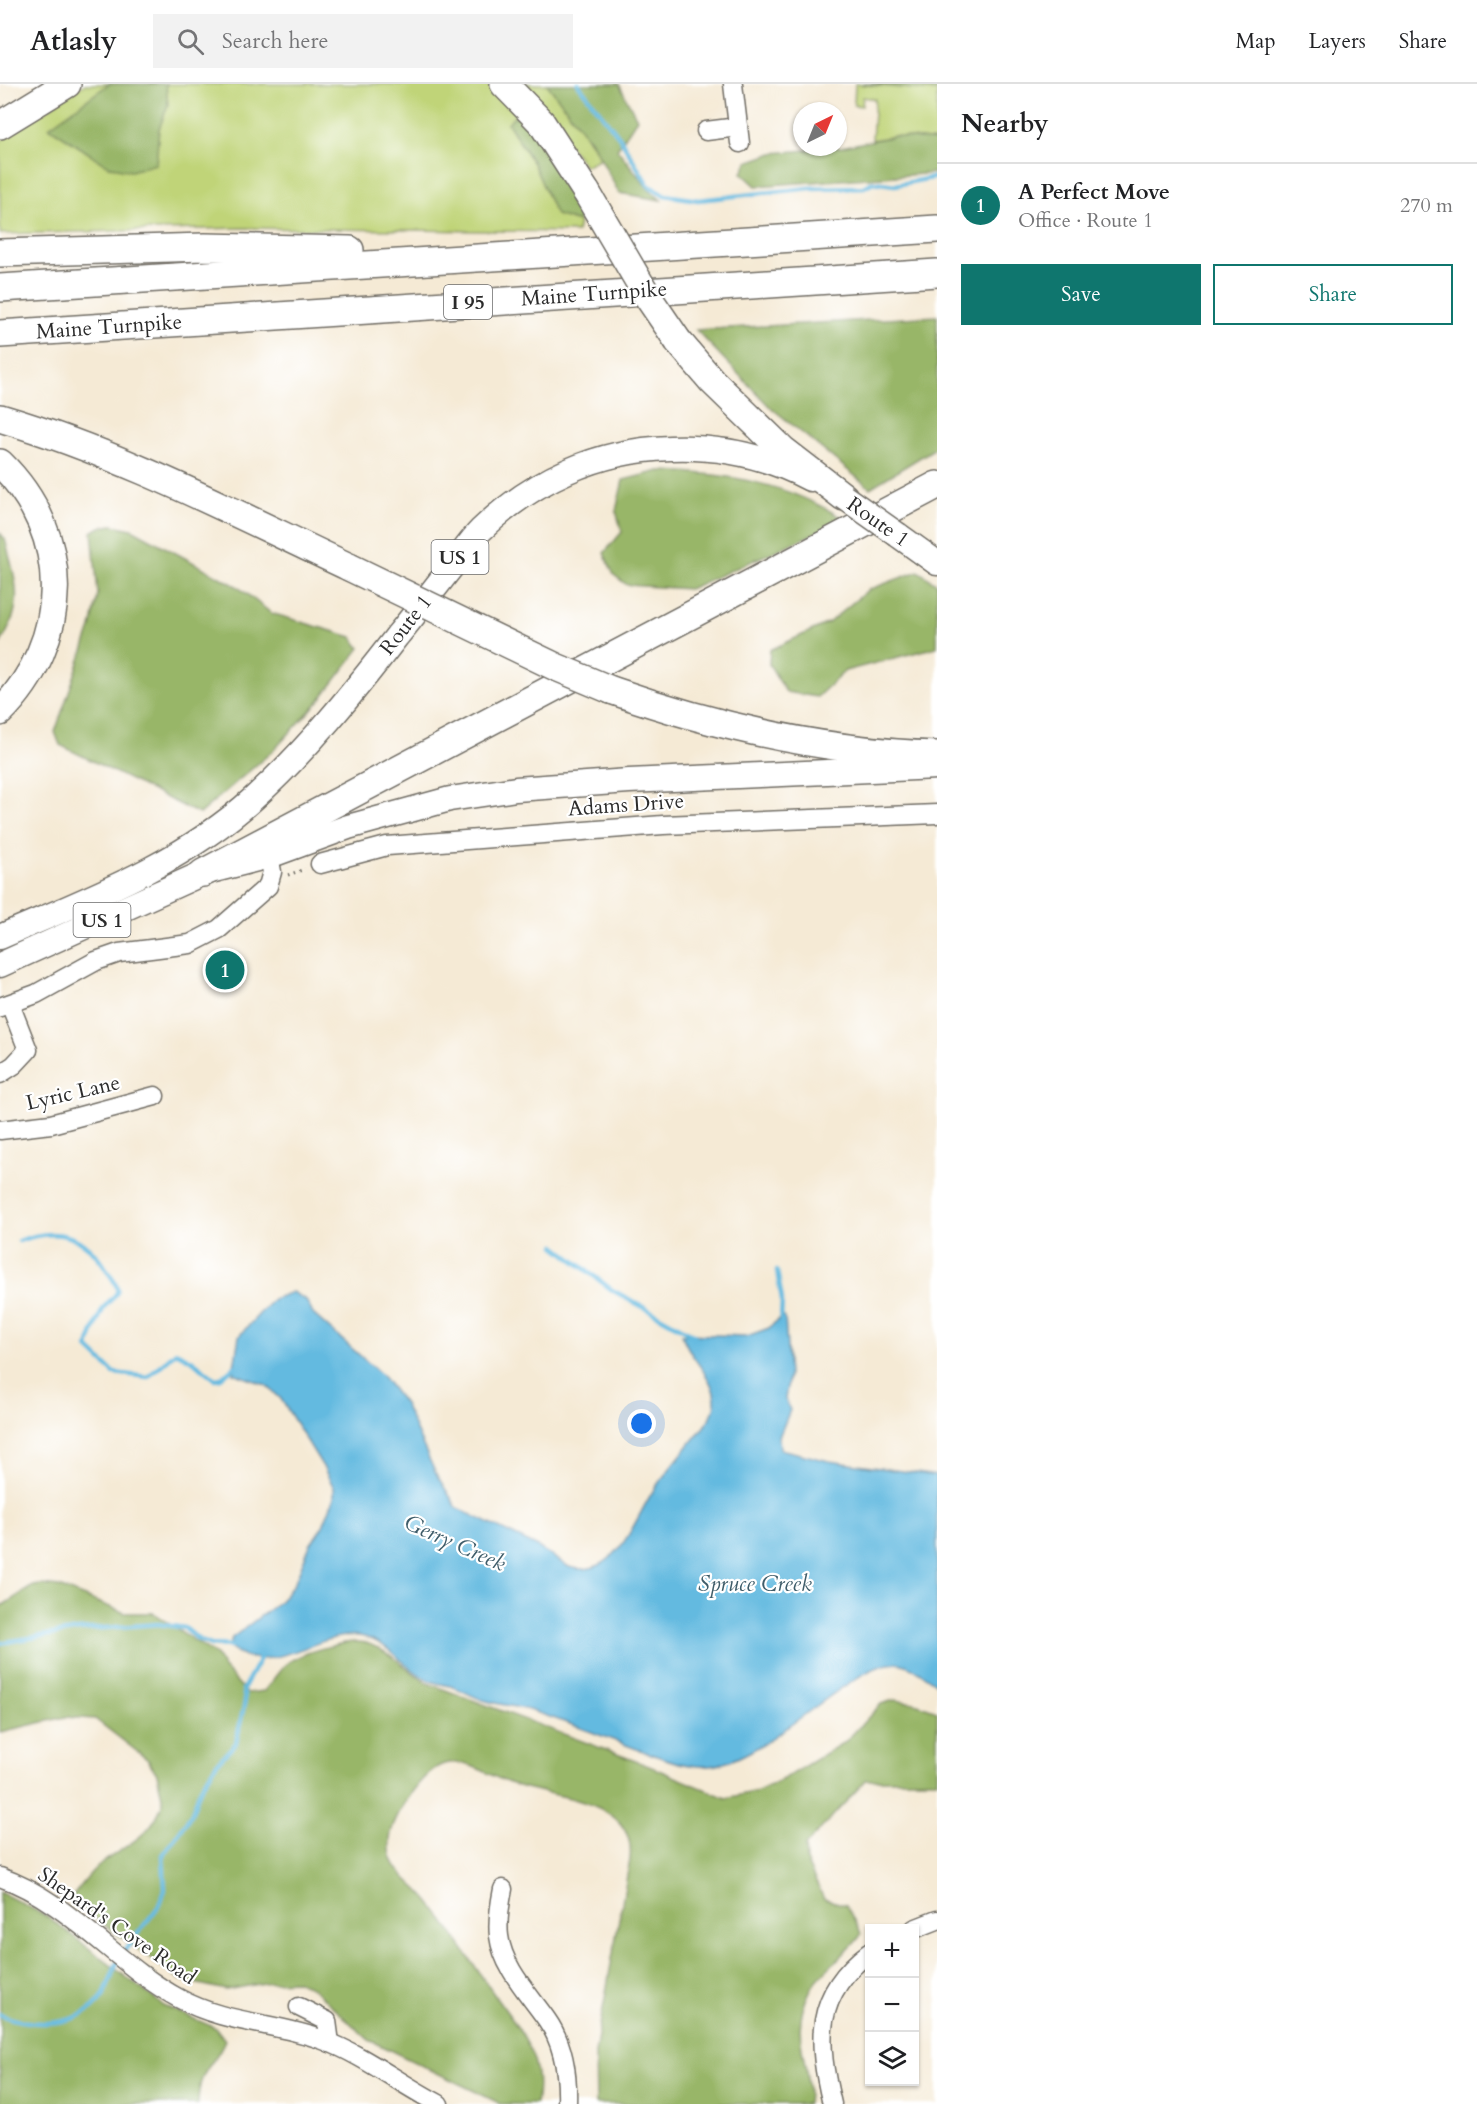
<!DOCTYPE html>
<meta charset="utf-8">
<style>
body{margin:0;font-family:Cardo,serif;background:#f2f2f2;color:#202124}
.controls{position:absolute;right:18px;bottom:18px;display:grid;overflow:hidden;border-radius:0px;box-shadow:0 2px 4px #0004}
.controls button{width:54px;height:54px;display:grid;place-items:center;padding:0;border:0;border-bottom:2px solid #e0e0e0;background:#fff;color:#202124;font:30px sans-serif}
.compass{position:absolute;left:793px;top:18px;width:54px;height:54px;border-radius:50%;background:#fff;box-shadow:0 2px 4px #0004;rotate:43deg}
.you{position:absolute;left:642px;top:1340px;width:21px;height:21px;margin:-15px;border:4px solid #fff;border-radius:50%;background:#1a73e8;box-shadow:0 0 0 9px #1a73e833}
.badge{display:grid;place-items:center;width:39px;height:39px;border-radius:50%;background:#0f766e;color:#fff;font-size:20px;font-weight:700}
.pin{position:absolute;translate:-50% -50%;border:3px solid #fff;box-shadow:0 2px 6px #0006}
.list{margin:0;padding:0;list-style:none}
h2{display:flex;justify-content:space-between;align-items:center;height:78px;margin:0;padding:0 24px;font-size:26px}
h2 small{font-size:20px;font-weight:400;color:#757577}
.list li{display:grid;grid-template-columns:39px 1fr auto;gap:18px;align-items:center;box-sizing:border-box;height:84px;padding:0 24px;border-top:2px solid #e0e0e0}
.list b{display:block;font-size:22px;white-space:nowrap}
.list p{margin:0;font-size:20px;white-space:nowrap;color:#757577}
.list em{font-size:20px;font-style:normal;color:#757577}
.actions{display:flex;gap:12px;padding:18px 24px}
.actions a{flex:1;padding:14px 0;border:2px solid #0f766e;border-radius:0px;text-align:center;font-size:21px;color:#0f766e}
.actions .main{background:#0f766e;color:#fff}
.icon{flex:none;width:33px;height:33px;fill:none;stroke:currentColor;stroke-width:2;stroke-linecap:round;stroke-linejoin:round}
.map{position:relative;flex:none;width:937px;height:2020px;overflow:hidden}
header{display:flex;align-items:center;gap:36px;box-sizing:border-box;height:84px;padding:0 30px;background:#fff;border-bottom:2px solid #e0e0e0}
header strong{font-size:28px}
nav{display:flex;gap:33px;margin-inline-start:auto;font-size:21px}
.search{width:420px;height:54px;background:#f2f2f2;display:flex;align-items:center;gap:15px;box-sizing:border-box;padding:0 21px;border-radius:0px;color:#757577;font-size:22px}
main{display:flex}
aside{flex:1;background:#fff}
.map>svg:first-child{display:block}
.green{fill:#c0d478;stroke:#768052;stroke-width:1.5}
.forest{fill:#98b668;stroke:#62704a;stroke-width:1.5}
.water{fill:#63bae0;stroke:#477286;stroke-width:1.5}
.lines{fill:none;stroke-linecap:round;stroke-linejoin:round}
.stream{stroke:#63bae0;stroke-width:4.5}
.minor-casing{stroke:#726e66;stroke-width:21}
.major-casing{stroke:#726e66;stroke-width:27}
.highway-casing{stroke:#726e66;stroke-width:30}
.path{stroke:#726e66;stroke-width:3;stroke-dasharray:1.5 4.5;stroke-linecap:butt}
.minor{stroke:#fff;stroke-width:18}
.major{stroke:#fff;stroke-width:24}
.highway{stroke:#fff;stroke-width:27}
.major-bridge-casing{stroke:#726e66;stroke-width:27;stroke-linecap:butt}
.highway-bridge-casing{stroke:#726e66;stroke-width:30;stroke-linecap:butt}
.major-bridge{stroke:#fff;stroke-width:24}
.highway-bridge{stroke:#fff;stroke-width:27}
.labels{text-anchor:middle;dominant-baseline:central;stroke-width:4.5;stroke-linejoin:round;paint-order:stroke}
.shield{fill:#fff;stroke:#6b6b6b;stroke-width:1.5}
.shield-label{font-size:20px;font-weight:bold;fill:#2b2b2b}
.street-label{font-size:21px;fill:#2b2b2b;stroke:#fff}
.water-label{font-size:22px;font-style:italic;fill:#3f5d6a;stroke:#fff}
</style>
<header>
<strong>Atlasly</strong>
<div class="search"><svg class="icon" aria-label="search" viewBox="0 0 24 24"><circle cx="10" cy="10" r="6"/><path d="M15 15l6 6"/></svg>Search here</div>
<nav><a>Map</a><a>Layers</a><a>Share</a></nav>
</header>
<main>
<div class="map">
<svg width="937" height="2020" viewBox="0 0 937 2020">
<rect width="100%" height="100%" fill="#fff"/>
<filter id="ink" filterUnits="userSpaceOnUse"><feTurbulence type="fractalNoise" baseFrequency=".0167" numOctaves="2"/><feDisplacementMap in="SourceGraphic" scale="12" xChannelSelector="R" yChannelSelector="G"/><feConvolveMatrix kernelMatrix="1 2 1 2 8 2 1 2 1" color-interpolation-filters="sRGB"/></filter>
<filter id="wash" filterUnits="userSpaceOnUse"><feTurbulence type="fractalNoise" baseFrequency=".008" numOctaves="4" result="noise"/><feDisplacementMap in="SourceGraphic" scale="24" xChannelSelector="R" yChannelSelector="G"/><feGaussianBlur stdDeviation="1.35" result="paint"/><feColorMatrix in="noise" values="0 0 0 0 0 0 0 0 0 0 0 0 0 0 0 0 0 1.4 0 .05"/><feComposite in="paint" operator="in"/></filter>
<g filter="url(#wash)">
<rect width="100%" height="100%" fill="#f5ead5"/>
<g class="green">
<polygon points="85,0 488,0 524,32 508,39 533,79 556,131 579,138 577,148 242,144 0,150 0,57"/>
<polygon points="522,0 547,0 560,14 601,74 585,82"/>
<polygon points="855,0 937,7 937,57 895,52 872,56 875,15 863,13 862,22 854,21"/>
</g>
<g class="forest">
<polygon points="109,0 166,0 168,21 159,45 156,80 131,87 108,82 49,43"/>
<polygon points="547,0 619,0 637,35 617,65 647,103 661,116 619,109 593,60"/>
<polygon points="863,0 937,0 937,7"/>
<polygon points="524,32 579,116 579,138 556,131 533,79 508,39 513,33"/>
<polygon points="895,52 937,57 937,89 756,102 742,89 747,78 773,69 841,63"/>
<polygon points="937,232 937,363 870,404 769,322 696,246"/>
<path d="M659,387C726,389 788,399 845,436L689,505L627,501L614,491L604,469L622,448L616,427L623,396Z"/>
<polygon points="112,441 132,445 238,503 271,529 352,553 360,564 319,617 275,665 199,730 60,661 55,648 91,544 98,510 92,448 100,443"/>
<path d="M0,449L5,455C16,499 26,519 0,560Z"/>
<polygon points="918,487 937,500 937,563 845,587 817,613 786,608 769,580 770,566 828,539 868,506"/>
<path d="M41,1501L59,1503L125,1529H153L216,1571L223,1583L247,1609L264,1607C271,1599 277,1589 285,1581C297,1569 353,1553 369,1560C390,1568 409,1586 427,1599L649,1682L726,1714L758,1707L785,1694L846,1657L881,1620L894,1616L915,1619L937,1627V1696H866L805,1762L806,1777L824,1815L846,1821L861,1850C857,1862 822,1885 811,1905C786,1954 813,1975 807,2020H596L595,1969L630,1775C637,1712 550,1715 509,1699C490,1692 471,1677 449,1679C426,1681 396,1727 391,1749C383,1787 413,1795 431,1820C452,1847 471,1877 491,1906C505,1926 523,1947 532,1971C538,1986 539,2004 536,2020H501L369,1956L312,1904L298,1897L270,1898L226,1906L181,1896L70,1816C80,1803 89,1790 101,1780C127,1759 151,1754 163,1718L157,1690L148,1676L95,1635L65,1633L0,1648V1523L33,1502Z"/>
<path d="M0,1808L48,1833L164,1922L216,1944L225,1956C213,1984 199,1983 198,2020H0Z"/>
</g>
<path class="water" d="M292,1208L306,1216L313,1230L382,1291L404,1320L436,1390L457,1424L536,1462L569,1483C586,1488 602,1483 614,1470C632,1451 641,1425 655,1404C666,1388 680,1373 692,1357C701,1346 714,1334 715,1319C716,1293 688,1274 682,1250L747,1252L769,1244L782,1232L785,1234L789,1291L785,1315L790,1326L779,1353L780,1365L829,1377L937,1392V1600C925,1593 916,1583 902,1580C858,1570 770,1677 709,1682C684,1684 658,1672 634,1664C600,1651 566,1638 532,1627C516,1622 499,1621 483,1616C471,1612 461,1605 450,1602C442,1600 434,1599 428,1596C404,1584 387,1556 360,1552C319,1546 266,1597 230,1563L232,1554L279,1518L294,1500L310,1461L323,1442L334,1414V1404L322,1381L281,1315L266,1301L233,1289L239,1252L273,1215Z"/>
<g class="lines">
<g class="stream">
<polyline points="578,0 620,54 648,101 665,111 698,116 810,104 864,103 873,98 895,101 937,93"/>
<path d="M19,1157C57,1142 87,1151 108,1188C111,1193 119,1202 117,1208C115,1213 108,1218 105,1222C101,1227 88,1259 88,1264L114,1289L148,1293L176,1268L193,1277L215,1295L221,1294L234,1283"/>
<polyline points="555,1162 612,1206 694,1251"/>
<polyline points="777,1187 782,1216 781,1235"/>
<polyline points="0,1559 79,1546 158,1540 185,1544 199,1556 211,1561 234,1562"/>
<polyline points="122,1870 158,1823 165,1806 163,1771 191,1731 200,1705 217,1679 236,1659 245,1617 243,1605 262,1571"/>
<path d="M0,1931C33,1943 80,1945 103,1912C109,1902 112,1888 118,1877"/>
</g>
</g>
</g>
<g filter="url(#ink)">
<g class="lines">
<g class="minor-casing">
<g id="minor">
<polyline points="733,0 740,59"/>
<polyline points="706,47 738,43"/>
<polyline points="320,780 387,762 663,741 937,730"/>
<polyline points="0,923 36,910 96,877 119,869 190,860 219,845 268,802 272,788 269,772"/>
<polyline points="0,990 14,981 28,966 10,920"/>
<polyline points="0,1046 51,1040 155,1012"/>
<path d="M0,1793C70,1817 116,1881 180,1915C226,1940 275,1938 323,1956C364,1971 400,2000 439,2020"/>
<path d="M503,1805C500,1820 497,1837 499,1852C503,1884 529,1910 547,1936C564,1960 568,1991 567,2020"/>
<polyline points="914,1845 937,1836"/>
<polyline points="299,1923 327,1937 330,1959"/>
<path d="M832,2020C817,1958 813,1910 870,1868"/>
</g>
</g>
<g class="major-casing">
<g id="major">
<polyline points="898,451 937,479"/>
<path d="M0,853C88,815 182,780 254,714C308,665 353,609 397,552C416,529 434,505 453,481C462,470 471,456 481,446C533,396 598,366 670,364C719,362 767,372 810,395"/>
<polyline points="0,881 203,789 269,772 348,743 450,715 516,705 629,697 937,683"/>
</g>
</g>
<g class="highway-casing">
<g id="highway">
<polyline points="504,0 541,38 587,109"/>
<polyline points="0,41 67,0"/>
<polyline points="0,169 205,163 350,166"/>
<polyline points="0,204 937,145"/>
<polyline points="0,250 937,189"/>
<polyline points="678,257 712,297 783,366 844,413"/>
<path d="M0,334C122,370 234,429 349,483"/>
<path d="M0,379C74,451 71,557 0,628"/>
<path d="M611,606C717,643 824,668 937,671"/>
<polyline points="203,789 937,401"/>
</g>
</g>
<polyline class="path" points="288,791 305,785"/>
<use href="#minor" class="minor"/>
<use href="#major" class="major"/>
<use href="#highway" class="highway"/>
<g class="major-bridge-casing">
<polyline id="major-bridge" points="844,413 898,451"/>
</g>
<g class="highway-bridge-casing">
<g id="highway-bridge">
<polyline points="587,109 648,213 678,257"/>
<polyline points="349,483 556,583 611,606"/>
</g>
</g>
<use href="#major-bridge" class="major-bridge"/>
<use href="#highway-bridge" class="highway-bridge"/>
</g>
</g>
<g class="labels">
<g class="shield">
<rect x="444" y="201" width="48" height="34" rx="4.5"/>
<rect x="431.5" y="456" width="57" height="34" rx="4.5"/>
<rect x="73.5" y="819" width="57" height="34" rx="4.5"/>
</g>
<g class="shield-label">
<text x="468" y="218">I 95</text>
<text x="460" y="473">US 1</text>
<text x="102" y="836">US 1</text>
</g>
<g class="street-label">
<text transform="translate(594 210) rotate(-4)">Maine Turnpike</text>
<text transform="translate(109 243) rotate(-4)">Maine Turnpike</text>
<text transform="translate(878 438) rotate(35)">Route 1</text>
<text transform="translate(406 541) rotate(-52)">Route 1</text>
<text transform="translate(626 721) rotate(-4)">Adams Drive</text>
<text transform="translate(73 1009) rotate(-13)">Lyric Lane</text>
<text transform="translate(117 1842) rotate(35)">Shepard's Cove Road</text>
</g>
<g class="water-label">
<text transform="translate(455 1459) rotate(24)">Gerry Creek</text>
<text x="755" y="1500">Spruce Creek</text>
</g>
</g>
</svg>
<div class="controls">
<button>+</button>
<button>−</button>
<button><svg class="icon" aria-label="layers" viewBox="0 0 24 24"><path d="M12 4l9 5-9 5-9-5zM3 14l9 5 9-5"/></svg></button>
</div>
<svg class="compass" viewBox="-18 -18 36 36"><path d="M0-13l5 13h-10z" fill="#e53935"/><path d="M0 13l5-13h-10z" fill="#757577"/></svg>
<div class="you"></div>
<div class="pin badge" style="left:225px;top:886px">1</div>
</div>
<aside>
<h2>Nearby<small></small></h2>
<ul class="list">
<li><span class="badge">1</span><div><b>A Perfect Move</b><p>Office · Route 1</p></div><em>270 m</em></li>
</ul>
<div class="actions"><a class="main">Save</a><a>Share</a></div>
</aside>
</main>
